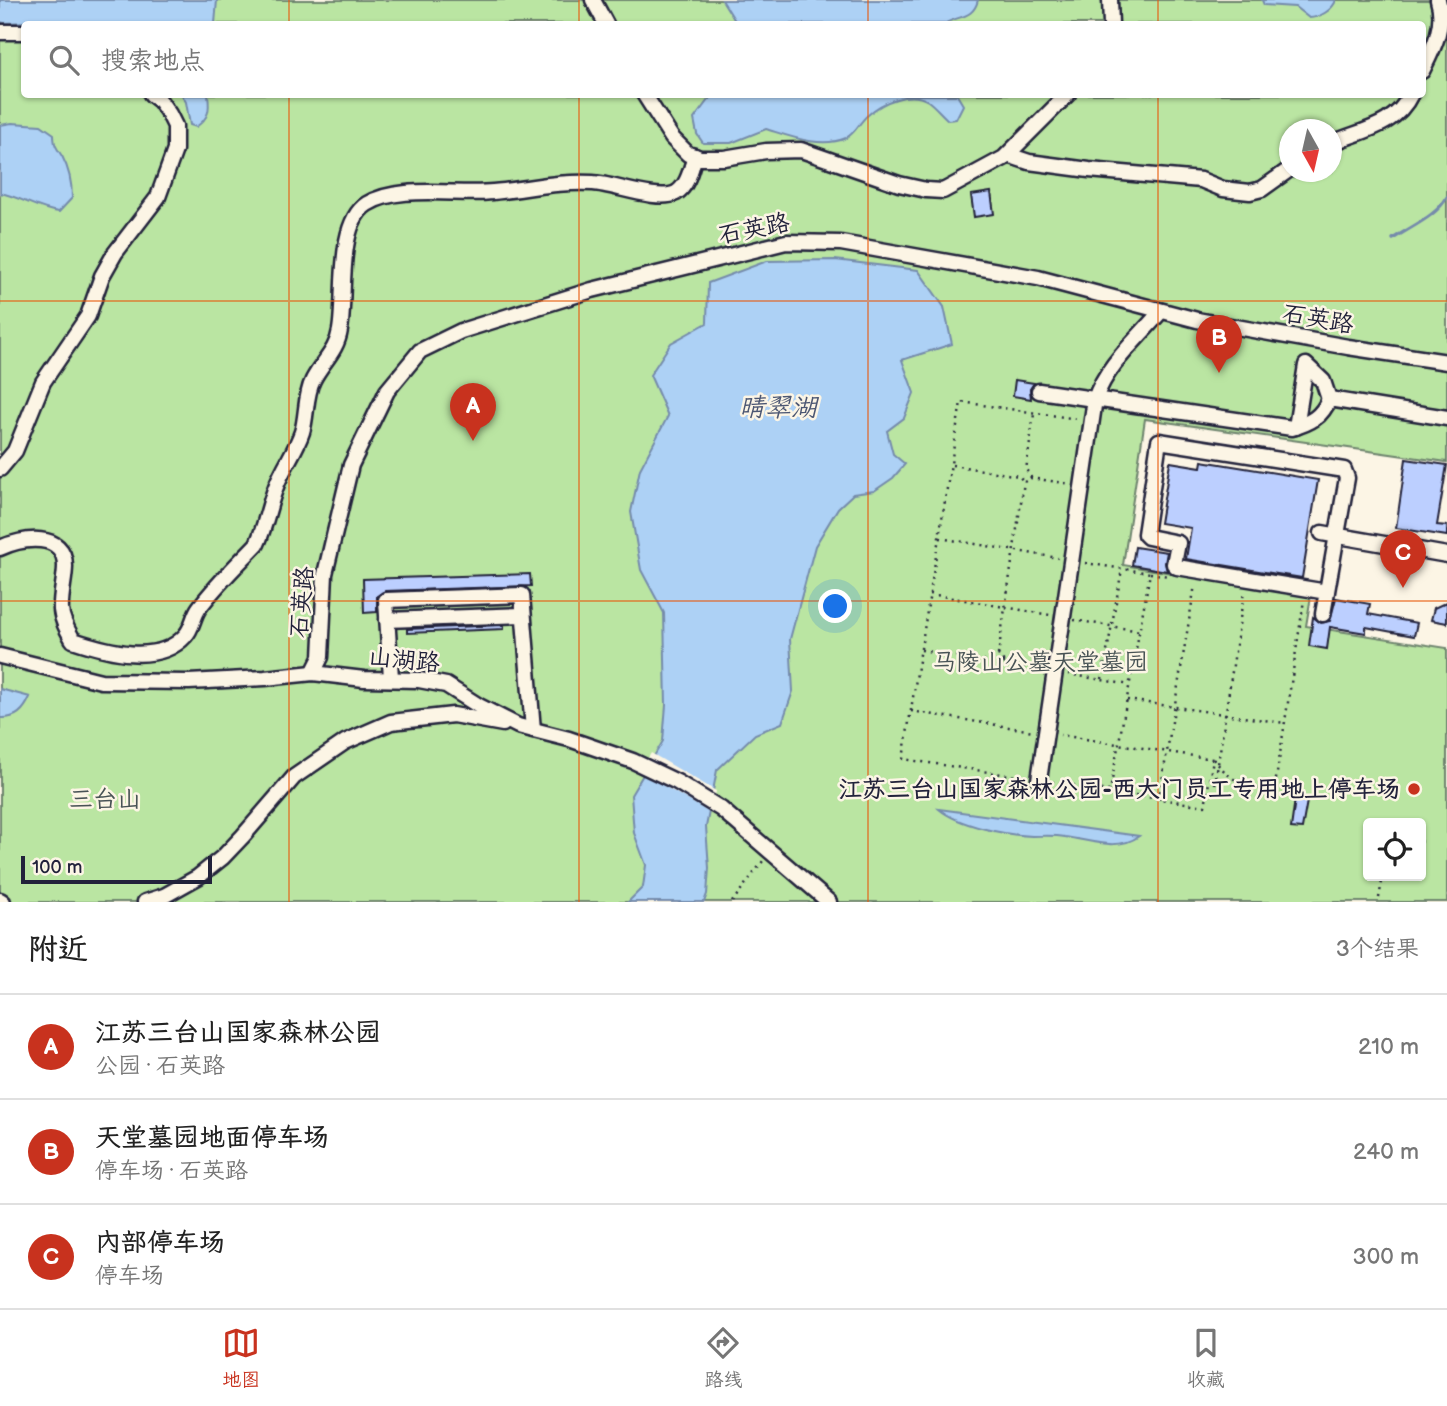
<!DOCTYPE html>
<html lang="zh">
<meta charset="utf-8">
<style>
body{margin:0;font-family:"Balsamiq Sans","LXGW WenKai TC",sans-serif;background:#f6f6f6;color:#222}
.controls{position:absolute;right:21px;bottom:21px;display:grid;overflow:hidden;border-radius:7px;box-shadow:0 2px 5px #0004}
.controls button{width:63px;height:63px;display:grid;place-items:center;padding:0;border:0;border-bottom:2px solid #e0e0e0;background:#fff;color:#222;font:35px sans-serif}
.compass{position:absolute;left:1279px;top:119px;width:63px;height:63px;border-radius:50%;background:#fff;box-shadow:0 2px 5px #0004;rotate:172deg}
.scale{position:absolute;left:21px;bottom:18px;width:191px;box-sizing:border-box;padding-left:7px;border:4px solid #22223b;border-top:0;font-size:19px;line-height:24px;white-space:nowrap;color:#22223b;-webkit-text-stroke:5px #fcf5e5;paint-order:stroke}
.you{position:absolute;left:836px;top:607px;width:24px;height:24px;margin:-18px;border:5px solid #fff;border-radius:50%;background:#1a73e8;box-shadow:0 0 0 10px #1a73e833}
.badge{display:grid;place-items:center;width:46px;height:46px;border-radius:50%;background:#c8321e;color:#fff;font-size:23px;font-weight:700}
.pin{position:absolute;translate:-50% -58px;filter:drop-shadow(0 2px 4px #0008)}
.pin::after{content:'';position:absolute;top:37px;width:24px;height:21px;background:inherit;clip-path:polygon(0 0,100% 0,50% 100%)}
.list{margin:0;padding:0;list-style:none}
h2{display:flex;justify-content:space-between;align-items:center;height:91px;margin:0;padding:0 28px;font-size:30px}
h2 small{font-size:23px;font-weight:400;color:#767676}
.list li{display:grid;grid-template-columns:46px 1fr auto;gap:21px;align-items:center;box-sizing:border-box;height:105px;padding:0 28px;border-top:2px solid #e0e0e0}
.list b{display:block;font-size:26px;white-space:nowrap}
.list p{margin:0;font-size:23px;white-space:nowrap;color:#767676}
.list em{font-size:23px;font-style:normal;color:#767676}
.icon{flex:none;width:38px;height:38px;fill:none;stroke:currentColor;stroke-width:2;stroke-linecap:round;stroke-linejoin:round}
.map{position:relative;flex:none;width:1447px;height:902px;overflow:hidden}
.search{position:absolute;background:#fff;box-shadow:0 2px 5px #0004;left:21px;right:21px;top:21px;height:77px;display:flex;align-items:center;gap:18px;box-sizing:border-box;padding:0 24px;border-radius:7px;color:#767676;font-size:26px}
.sheet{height:406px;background:#fff}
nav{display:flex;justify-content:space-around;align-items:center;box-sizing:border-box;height:98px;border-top:2px solid #e0e0e0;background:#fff;font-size:19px;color:#767676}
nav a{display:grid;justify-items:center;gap:4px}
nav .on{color:#c8321e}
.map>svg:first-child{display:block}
.green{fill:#bae5a2;stroke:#6e846e;stroke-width:2;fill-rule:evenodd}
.water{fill:#add1f5;stroke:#758bab;stroke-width:2}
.pier{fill:#fcf5e5}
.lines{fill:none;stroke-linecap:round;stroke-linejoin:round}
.stream{stroke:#758bab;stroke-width:3.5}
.building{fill:#bccfff;stroke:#22223b;stroke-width:2}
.minor-casing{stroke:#22223b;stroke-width:19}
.path{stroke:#22223b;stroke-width:2.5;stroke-dasharray:2 5;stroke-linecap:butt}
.minor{stroke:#fcf5e5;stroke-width:14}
.grid{fill:none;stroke:#e8590c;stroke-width:2;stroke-opacity:0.55}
.poi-dot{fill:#c8321e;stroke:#fcf5e5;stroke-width:2.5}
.labels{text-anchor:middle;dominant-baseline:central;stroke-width:5;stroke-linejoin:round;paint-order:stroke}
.street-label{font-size:24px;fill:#22223b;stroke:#fcf5e5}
.park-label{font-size:24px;fill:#485355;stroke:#fcf5e5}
.poi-label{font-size:24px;font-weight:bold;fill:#22223b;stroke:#fcf5e5;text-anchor:end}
.water-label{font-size:26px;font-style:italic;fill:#4c5773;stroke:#fcf5e5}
</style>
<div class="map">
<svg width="1447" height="902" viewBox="0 0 1447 902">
<rect width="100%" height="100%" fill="#fcf5e5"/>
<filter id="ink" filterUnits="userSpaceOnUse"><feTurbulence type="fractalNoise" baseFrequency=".0143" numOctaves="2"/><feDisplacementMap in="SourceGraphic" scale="14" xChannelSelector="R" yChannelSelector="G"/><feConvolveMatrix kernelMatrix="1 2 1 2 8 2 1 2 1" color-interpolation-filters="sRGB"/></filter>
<g filter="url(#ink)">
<path class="green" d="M0,0H1447V462L1145,419L1123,565L1311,596L1306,626L1447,648V902H0ZM24,24H1422V94H24ZM1290,130H1332V172H1290ZM1368,823H1421V876H1368Z"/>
<g class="water">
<polygon points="0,0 217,0 215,24 70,24 58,21 4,23 0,22"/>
<path d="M722,0H978C973,20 958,15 944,24H737Z"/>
<path d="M1262,0H1336C1333,10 1319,18 1309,18L1295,7L1264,5Z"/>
<path d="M182,95H208C210,110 209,118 196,127L190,125L186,102Z"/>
<path d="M957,95L963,105L956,119L948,120C941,114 935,106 928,101C910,90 882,102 868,115C859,122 856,133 846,138C821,149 789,136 766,129L731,143H703L697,134L694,119L708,100L715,95Z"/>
<path d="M12,123L41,125L54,134C54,145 56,147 62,156C69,169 72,183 72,198L59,212C39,210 21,197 0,193V125Z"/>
<polygon points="835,260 918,270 944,307 952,344 902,360 914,393 904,418 887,431 893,454 905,464 893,478 874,491 853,494 838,508 815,546 790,639 793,691 782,723 755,734 717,770 706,827 709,868 707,894 704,902 628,902 643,887 646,865 634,833 631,795 663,741 666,705 664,613 641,570 631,512 640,469 668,416 650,375 671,343 707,323 708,283 767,261"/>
<path d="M0,689L30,697C24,711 16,719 0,718Z"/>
<path d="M939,809L1139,836C1118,852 1089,840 1065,837C1054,835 1043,836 1032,836C1006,835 959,826 939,809Z"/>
</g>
<polygon class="pier" points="651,753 716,791 712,814 640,772"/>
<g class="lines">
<path class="stream" d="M1393,239C1410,227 1437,216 1447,197"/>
</g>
<g class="building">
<polygon points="991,192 994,214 974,217 971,195"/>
<polygon points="1015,380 1034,383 1030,389 1031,399 1013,396"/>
<polygon points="1406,459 1447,465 1437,525 1447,526 1447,536 1396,528"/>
<polygon points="1202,461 1318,480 1302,578 1186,559 1191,528 1160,523 1170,462 1201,467"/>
<polygon points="1135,547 1167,552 1165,563 1167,571 1132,565"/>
<polygon points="530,574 531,586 385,591 377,596 377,612 364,613 363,579"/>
<polygon points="1336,598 1370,604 1368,614 1417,623 1414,636 1366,627 1366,633 1330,627 1327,649 1309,646 1313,617 1321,623 1330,621"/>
<polygon points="1447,602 1447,623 1431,620 1434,608"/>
<polygon points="504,625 504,629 407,633 407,629"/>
<polygon points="1295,799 1307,801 1302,829 1291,828"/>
</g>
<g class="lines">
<g class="minor-casing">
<g id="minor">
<polyline points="593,0 606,24"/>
<polyline points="1110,0 1111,24"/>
<polyline points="0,32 24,32"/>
<path d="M1422,71C1433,49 1446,25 1438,0"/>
<polyline points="644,94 672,138 688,154 700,158 724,158 766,151 801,150 899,184 926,190 943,191 1004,158 1068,94"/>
<path d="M1332,143C1362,130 1395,127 1411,94"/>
<polyline points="1008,155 1029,162 1089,170 1201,180 1223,189 1250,192 1262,189 1290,169"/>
<path d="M1039,391L1292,428C1310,423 1322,417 1329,399L1447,418"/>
<polyline points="1296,427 1306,365 1323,381 1329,399"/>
<polyline points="0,469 15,451 43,382 88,316 102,276 115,253 158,197 175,150 175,126 169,114 160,101 151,94"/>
<polyline points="1322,533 1447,555"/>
<path d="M0,548C22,538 65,531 65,566C65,580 60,595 61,610C62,621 68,631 73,640C106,651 158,666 185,636C193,628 193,616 199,608C216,585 238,564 257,544C266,525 269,504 277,484C284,466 296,450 302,432C307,416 305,395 313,380C322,362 337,351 340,330C346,297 336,224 367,204C399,184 457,196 493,192C527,189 558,181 593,183C613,184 658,202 676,193C688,186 691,168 695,156"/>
<polyline points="1323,614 1347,478 1344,470 1159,441 1145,534 1148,537 1178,543 1174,564 1177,567 1327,592"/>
<polyline points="387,620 523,615"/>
<polyline points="0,656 101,681 189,682 265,678 313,673 364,679 419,680 446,685 479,706 518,726 569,739 633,761 677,782 721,809 829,902"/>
<polyline points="313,673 321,657 325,574 351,465 387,391 420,351 461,331 592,290 786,242 841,243 1038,278 1197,320 1348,347 1447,362"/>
<polyline points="391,678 386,600 522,595 533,730"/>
<path d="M1039,780L1095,399C1107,364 1138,339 1161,311"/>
<polyline points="0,900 3,902"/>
<polyline points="145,902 164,896 198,877 223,857 243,836 294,777 345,742 391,722 453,715 503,724"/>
</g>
</g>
<g class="path">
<polyline points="952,465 1019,476 1024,482"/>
<polyline points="1031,478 1030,474 1026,470 1034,414"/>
<polyline points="940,538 1058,558"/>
<polyline points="1085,563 1150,573 1110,791"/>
<polyline points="1150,573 1168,576"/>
<polyline points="930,594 1050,615"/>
<polyline points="1074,620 1140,631"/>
<polyline points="921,650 990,662"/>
<circle cx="997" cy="661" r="6"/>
<polyline points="998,655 1024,482 1031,478 1071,484"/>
<polyline points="1003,663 1044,670"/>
<polyline points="1068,674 1130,685"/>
<polyline points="1102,679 1122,569"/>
<polyline points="1127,700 1285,723"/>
<polyline points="911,711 1033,731"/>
<path d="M1213,759C1237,786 1240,783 1274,792L1304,600"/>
<polyline points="1028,778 903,759 961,402 1078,419"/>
<polyline points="1052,782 1205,806 1213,759 1060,735"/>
<polyline points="1215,784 1244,592"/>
<polyline points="1159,799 1195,585"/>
<polyline points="1379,898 1383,876"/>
<polyline points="732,902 763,861"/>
</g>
<use href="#minor" class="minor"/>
</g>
</g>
<path class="grid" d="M289,0V24M579,0V24M868,0V24M1158,0V24M289,94V902M579,94V902M868,94V902M1158,94V902M0,301H1447M0,601H1447"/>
<circle class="poi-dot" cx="1414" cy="789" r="7"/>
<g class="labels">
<g class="street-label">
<text transform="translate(754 229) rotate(-11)">石英路</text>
<text transform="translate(1318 319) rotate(10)">石英路</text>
<text transform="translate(302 602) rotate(-85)">石英路</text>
<text transform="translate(404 660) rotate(6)">山湖路</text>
</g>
<g class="park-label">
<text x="1040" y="662">马陵山公墓天堂墓园</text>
<text x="105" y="799">三台山</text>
</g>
<g class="poi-label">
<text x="1400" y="789">江苏三台山国家森林公园-西大门员工专用地上停车场</text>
</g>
<g class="water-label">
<text x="778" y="408">晴翠湖</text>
</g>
</g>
</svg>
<div class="controls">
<button><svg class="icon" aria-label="locate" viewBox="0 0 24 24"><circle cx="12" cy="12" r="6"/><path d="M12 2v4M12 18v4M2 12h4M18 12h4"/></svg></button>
</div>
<svg class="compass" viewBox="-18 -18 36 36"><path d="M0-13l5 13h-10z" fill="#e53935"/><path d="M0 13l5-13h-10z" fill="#767676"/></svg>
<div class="scale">100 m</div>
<div class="you"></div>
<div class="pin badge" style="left:473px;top:441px">A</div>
<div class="pin badge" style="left:1219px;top:373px">B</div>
<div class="pin badge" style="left:1403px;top:588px">C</div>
<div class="search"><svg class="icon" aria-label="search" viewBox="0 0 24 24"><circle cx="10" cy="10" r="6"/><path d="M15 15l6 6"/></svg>搜索地点</div>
</div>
<section class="sheet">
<h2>附近<small>3个结果</small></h2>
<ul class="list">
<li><span class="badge">A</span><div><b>江苏三台山国家森林公园</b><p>公园 · 石英路</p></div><em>210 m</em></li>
<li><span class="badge">B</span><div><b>天堂墓园地面停车场</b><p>停车场 · 石英路</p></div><em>240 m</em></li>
<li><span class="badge">C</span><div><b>内部停车场</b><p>停车场</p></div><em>300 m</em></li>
</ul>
</section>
<nav>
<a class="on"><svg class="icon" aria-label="map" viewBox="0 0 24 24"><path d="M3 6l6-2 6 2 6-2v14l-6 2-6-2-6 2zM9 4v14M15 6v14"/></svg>地图</a>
<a><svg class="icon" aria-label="directions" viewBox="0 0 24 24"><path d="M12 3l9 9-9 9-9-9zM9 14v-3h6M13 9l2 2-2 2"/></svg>路线</a>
<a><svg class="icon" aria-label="saved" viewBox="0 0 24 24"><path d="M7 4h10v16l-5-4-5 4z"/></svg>收藏</a>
</nav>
